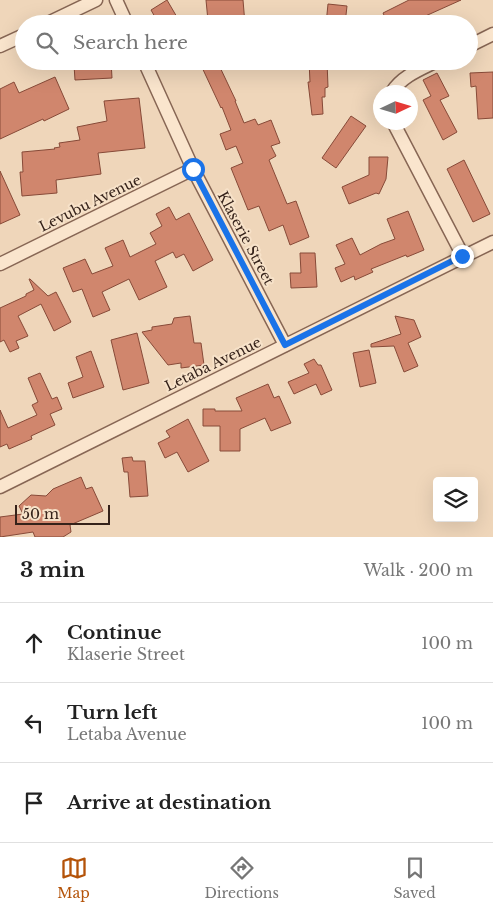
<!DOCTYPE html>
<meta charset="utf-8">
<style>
body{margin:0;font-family:"Libre Baskerville",serif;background:#f2f2f2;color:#222}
.controls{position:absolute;right:15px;bottom:15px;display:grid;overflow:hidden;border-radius:5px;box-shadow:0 5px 20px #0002}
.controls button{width:45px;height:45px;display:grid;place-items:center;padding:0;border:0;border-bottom:1px solid #e0e0e0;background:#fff;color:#222;font:25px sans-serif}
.compass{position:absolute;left:373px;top:85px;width:45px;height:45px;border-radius:50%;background:#fff;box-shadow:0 5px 20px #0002;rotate:86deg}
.scale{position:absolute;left:15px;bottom:12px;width:95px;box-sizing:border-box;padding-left:5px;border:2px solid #35221a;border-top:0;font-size:14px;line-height:18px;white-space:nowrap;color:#35221a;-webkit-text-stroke:4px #f7e2c9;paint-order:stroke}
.stop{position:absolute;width:15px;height:15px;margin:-11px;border:4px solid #1a73e8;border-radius:50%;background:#fff}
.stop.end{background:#1a73e8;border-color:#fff;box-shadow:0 1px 5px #0008}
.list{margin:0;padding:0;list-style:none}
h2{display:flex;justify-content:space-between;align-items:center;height:65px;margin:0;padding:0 20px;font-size:21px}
h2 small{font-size:16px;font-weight:400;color:#767676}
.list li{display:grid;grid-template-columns:32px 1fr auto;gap:15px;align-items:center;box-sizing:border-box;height:80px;padding:0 20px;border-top:1px solid #e0e0e0}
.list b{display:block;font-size:19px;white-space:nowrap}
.list p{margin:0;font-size:16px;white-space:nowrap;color:#767676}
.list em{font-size:16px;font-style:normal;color:#767676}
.icon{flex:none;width:28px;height:28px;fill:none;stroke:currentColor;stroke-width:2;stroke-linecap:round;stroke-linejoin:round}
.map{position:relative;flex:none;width:493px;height:537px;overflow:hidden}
.search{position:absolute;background:#fff;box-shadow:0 5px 20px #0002;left:15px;right:15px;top:15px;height:55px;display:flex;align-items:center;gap:12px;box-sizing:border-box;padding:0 18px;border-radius:28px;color:#767676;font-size:19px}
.sheet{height:305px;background:#fff}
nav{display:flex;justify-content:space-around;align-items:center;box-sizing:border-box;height:70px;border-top:1px solid #e0e0e0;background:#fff;font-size:14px;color:#767676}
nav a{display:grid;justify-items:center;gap:2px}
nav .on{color:#b45309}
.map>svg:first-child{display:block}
.building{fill:#d0866d;stroke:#874a38}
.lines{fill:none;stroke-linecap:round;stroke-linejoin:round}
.street-casing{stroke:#876654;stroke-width:15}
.street{stroke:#fae5cd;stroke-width:12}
.route{stroke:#1a73e8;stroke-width:6}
.labels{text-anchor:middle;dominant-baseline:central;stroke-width:4;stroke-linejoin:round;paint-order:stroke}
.street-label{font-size:14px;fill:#35221a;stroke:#f7e2c9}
</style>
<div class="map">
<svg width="493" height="537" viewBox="0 0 493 537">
<rect width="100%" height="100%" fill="#efd6ba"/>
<g class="building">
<polygon points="167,0 181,24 159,24 151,10"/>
<polygon points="206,0 243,0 245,24 226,24 226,20 208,21"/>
<polygon points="409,0 461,0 421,18 424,24 388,24 383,13"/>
<polygon points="328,4 347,6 345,24 326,24"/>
<polygon points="93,61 111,61 112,78 75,80 74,65 93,65"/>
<polygon points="199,61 217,61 236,101 235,101 244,123 255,119 258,125 271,120 280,143 271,146 276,156 269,160 287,204 296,201 309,237 290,245 283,225 269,231 259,206 248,210 231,168 243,163 236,146 226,150 220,134 231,130 222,107 221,108"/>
<polygon points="309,61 327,61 328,87 325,88 325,97 322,97 323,114 312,115 308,82 310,82"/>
<polygon points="493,72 493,118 478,119 476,86 471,87 470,73"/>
<polygon points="437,73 449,96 440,100 457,132 443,140 423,100 431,96 423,80"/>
<polygon points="55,77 69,109 44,121 43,119 0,139 0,89 14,82 19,93"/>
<polygon points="139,98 145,148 98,153 101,174 56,180 57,193 22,196 20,172 23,172 22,152 55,149 54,148 60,147 59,143 80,140 77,127 107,121 104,101"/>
<polygon points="351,116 366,126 336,168 322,158"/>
<polygon points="369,157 388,157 386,179 379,194 376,193 349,204 342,187 369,175"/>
<polygon points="464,160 490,214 473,222 447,169"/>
<polygon points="0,171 20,215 0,224"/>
<polygon points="169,207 176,220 189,213 213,260 193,271 184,254 176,258 173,252 155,261 167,287 139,300 129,279 102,292 110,310 93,317 82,289 73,292 63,268 85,259 92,274 113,266 105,248 123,240 130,257 156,244 150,233 162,226 156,214"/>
<polygon points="408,211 424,250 407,257 406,255 371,269 373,272 355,280 354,276 341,282 335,268 345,264 336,245 352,238 360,255 381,244 395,239 387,219"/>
<polygon points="300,253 315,253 317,287 291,288 290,273 301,273"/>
<polygon points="29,279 30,279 48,296 56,292 71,322 54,331 41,304 18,316 28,336 16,341 19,348 10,352 4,340 0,342 0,308 26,296 26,294 34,290"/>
<polygon points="190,316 194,343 201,343 204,365 181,368 181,363 168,365 142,332 152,330 152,327 172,324 174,318"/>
<polygon points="395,316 414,320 421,337 408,343 418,366 404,372 394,346 371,347 371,344 401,334"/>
<polygon points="137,333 149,383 123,390 111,340"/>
<polygon points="369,350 376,383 360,387 353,353"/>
<polygon points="91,351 104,387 73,398 68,383 83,377 76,357"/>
<polygon points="314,359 318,365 321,365 332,390 321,395 316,384 294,394 288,382 309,373 304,364"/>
<polygon points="40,373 52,399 57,397 62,409 50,414 55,425 31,436 32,439 9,449 7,444 0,447 0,410 8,428 37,415 32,405 38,402 28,378"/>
<polygon points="268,384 274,398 279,396 291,423 271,431 265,418 240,429 240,451 220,451 220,426 203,426 203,409 215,409 215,411 242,411 236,398"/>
<polygon points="188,419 209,461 188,472 177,452 165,458 158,443 170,437 166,431"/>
<polygon points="132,457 133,461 145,461 148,496 130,497 128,472 124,472 122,458"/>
<polygon points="81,477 86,489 92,487 103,511 70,525 71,532 63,537 35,537 33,532 0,537 0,517 23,514 19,506 31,495 46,496 53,489"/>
</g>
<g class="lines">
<g class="street-casing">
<g id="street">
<polyline points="116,0 127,24"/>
<polyline points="46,24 96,0"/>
<polyline points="0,46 24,35"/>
<polyline points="469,46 493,34"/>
<polyline points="144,61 193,169 285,345"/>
<path d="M392,92C402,76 421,69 437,61"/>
<polyline points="393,122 463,256"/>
<polyline points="0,264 193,169"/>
<polyline points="0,487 493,242"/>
</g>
</g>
<use href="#street" class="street"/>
</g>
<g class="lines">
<polyline class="route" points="193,169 285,345 462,256"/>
</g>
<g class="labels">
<g class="street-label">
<text transform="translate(90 203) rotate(-26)">Levubu Avenue</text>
<text transform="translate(246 238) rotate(62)">Klaserie Street</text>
<text transform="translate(213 364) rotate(-26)">Letaba Avenue</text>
</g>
</g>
</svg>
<div class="controls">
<button><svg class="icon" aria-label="layers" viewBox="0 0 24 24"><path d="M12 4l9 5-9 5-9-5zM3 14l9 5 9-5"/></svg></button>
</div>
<svg class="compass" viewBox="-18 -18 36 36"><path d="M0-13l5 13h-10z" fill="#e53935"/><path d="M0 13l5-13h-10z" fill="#767676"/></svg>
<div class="scale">50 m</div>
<div class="stop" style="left:193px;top:169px"></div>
<div class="stop end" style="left:462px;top:256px"></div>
<div class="search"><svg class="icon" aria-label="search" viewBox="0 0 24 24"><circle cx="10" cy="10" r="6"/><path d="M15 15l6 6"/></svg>Search here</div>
</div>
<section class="sheet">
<h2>3 min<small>Walk · 200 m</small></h2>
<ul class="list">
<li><svg class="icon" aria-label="ahead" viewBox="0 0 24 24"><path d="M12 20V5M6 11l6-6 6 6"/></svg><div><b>Continue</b><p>Klaserie Street</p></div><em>100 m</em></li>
<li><svg class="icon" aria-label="left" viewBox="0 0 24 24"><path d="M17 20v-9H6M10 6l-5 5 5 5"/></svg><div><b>Turn left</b><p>Letaba Avenue</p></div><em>100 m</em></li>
<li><svg class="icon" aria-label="arrive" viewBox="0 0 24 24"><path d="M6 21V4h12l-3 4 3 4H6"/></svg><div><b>Arrive at destination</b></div></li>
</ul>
</section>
<nav>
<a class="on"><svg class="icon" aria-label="map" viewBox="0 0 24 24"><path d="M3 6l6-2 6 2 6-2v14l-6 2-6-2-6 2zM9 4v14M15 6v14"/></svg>Map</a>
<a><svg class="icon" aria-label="directions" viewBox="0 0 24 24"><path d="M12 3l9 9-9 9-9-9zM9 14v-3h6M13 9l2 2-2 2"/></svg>Directions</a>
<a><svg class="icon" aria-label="saved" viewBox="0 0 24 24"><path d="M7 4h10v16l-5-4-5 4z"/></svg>Saved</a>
</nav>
